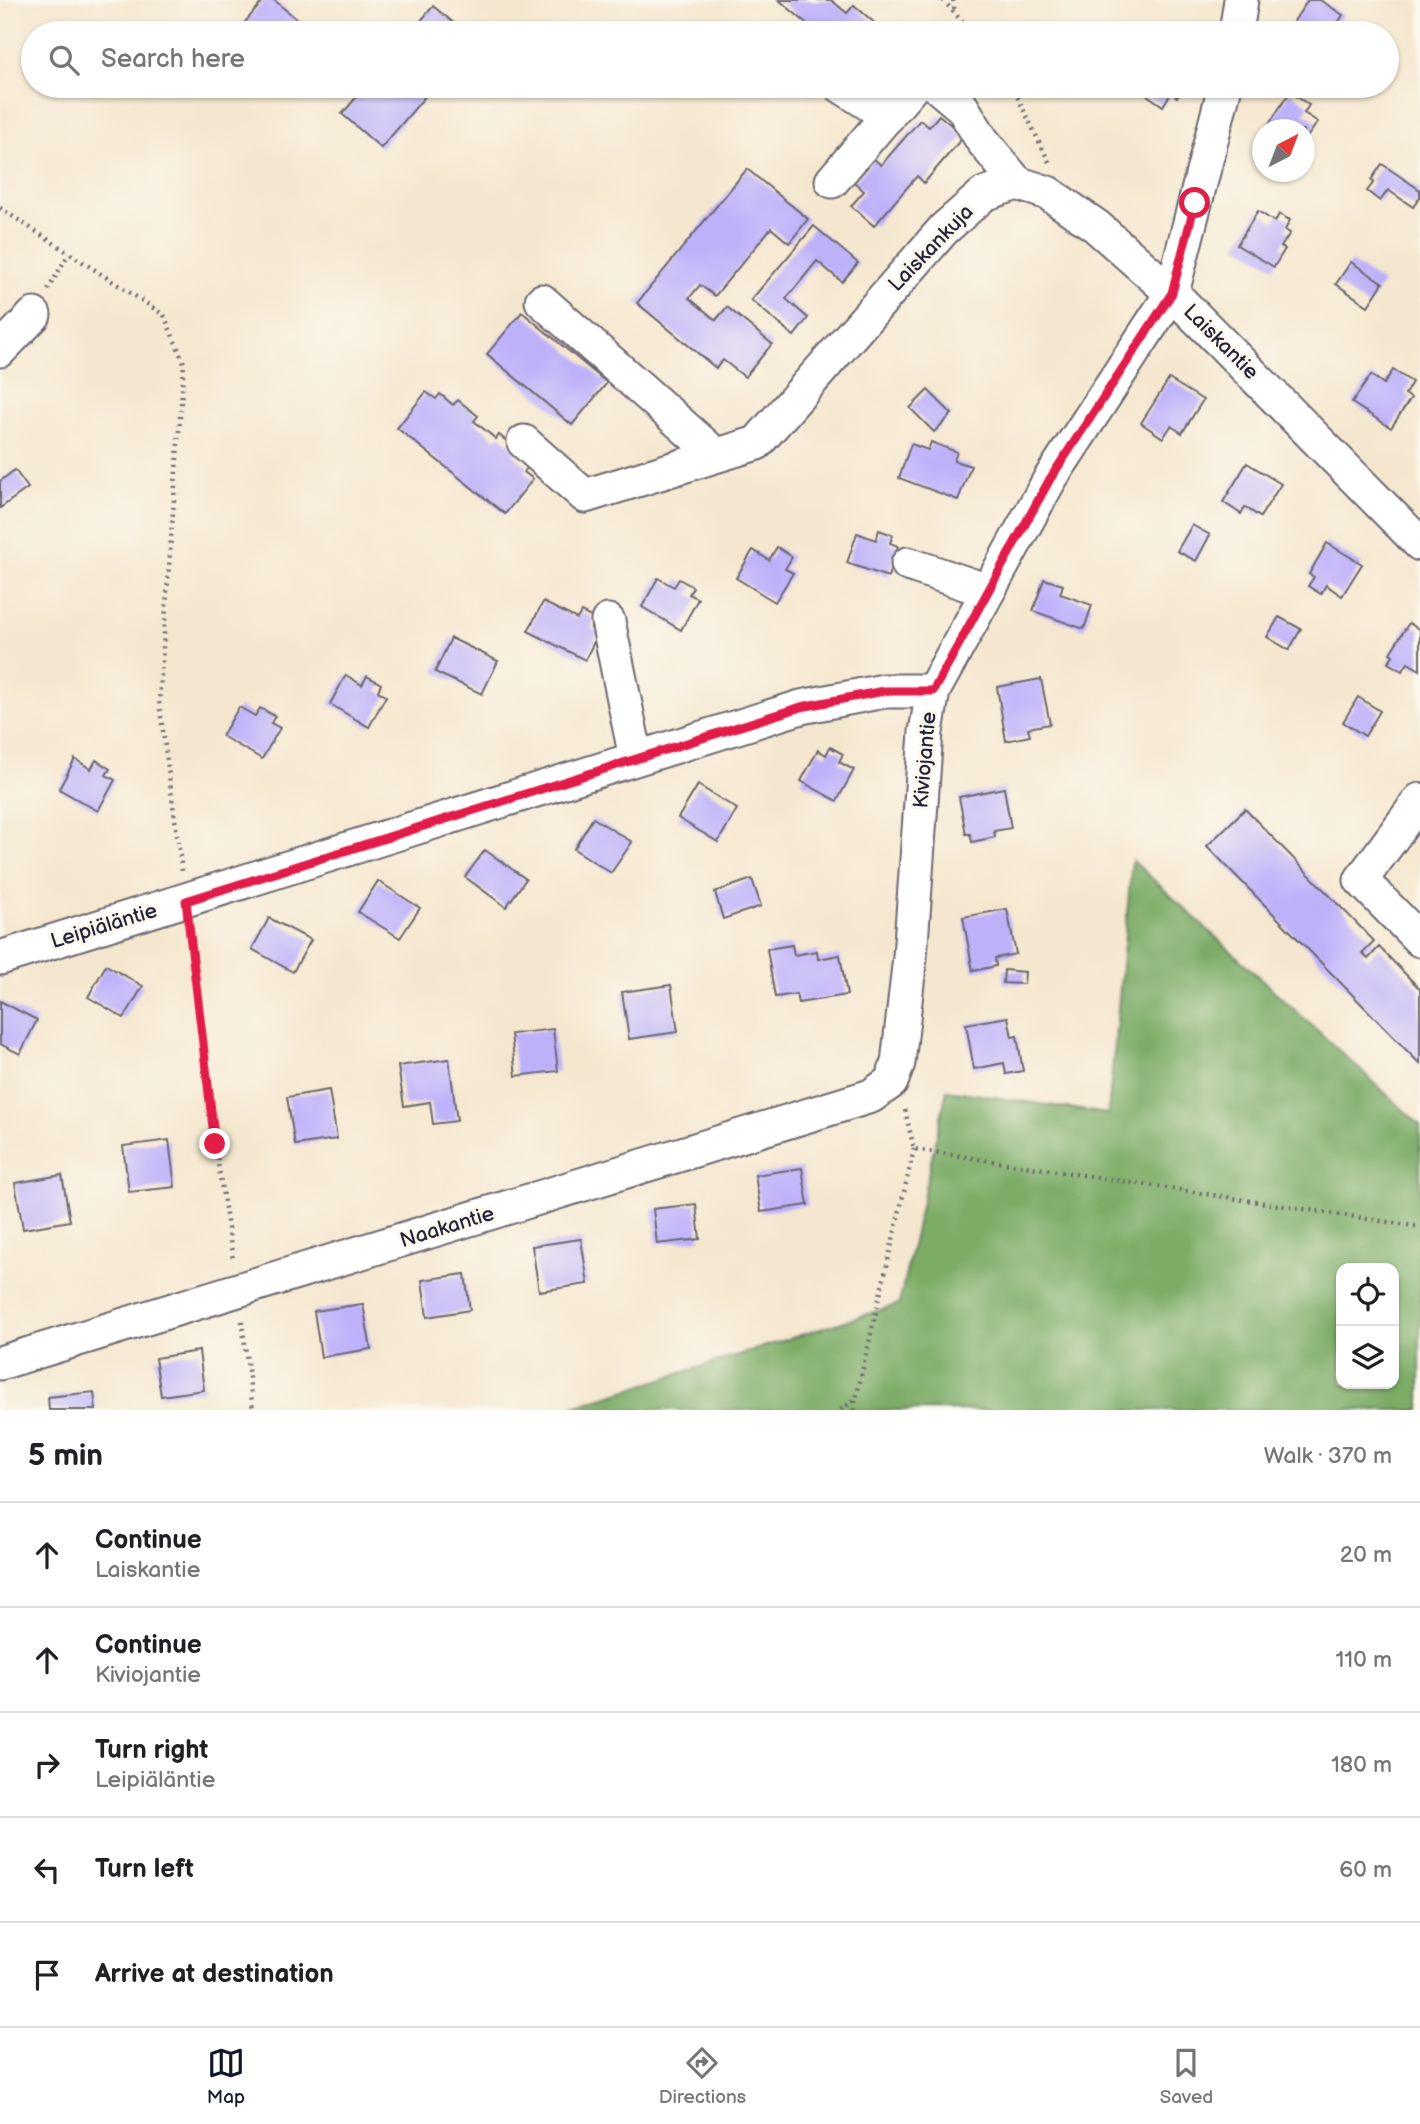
<!DOCTYPE html>
<meta charset="utf-8">
<style>
body{margin:0;font-family:"Balsamiq Sans",sans-serif;background:#f2f2f2;color:#202124}
.controls{position:absolute;right:21px;bottom:21px;display:grid;overflow:hidden;border-radius:14px;box-shadow:0 2px 5px #0004}
.controls button{width:63px;height:63px;display:grid;place-items:center;padding:0;border:0;border-bottom:2px solid #e0e0e0;background:#fff;color:#202124;font:35px sans-serif}
.compass{position:absolute;left:1252px;top:119px;width:63px;height:63px;border-radius:50%;background:#fff;box-shadow:0 2px 5px #0004;rotate:42deg}
.stop{position:absolute;width:21px;height:21px;margin:-16px;border:5px solid #e11d48;border-radius:50%;background:#fff}
.stop.end{background:#e11d48;border-color:#fff;box-shadow:0 2px 7px #0008}
.list{margin:0;padding:0;list-style:none}
h2{display:flex;justify-content:space-between;align-items:center;height:91px;margin:0;padding:0 28px;font-size:30px}
h2 small{font-size:23px;font-weight:400;color:#757577}
.list li{display:grid;grid-template-columns:46px 1fr auto;gap:21px;align-items:center;box-sizing:border-box;height:105px;padding:0 28px;border-top:2px solid #e0e0e0}
.list b{display:block;font-size:26px;white-space:nowrap}
.list p{margin:0;font-size:23px;white-space:nowrap;color:#757577}
.list em{font-size:23px;font-style:normal;color:#757577}
.icon{flex:none;width:38px;height:38px;fill:none;stroke:currentColor;stroke-width:2;stroke-linecap:round;stroke-linejoin:round}
.map{position:relative;flex:none;width:1420px;height:1410px;overflow:hidden}
.search{position:absolute;background:#fff;box-shadow:0 2px 5px #0004;left:21px;right:21px;top:21px;height:77px;display:flex;align-items:center;gap:18px;box-sizing:border-box;padding:0 24px;border-radius:38px;color:#757577;font-size:26px}
.sheet{height:616px;background:#fff}
nav{display:flex;justify-content:space-around;align-items:center;box-sizing:border-box;height:98px;border-top:2px solid #e0e0e0;background:#fff;font-size:19px;color:#757577}
nav a{display:grid;justify-items:center;gap:4px}
nav .on{color:#111827}
.map>svg:first-child{display:block}
.forest{fill:#7cac66;stroke:#4f6750;stroke-width:2;fill-rule:evenodd}
.building{fill:#bdb1fa}
.lines{fill:none;stroke-linecap:round;stroke-linejoin:round}
.minor-casing{stroke:#6c676f;stroke-width:37}
.path{stroke:#6c676f;stroke-width:4.5;stroke-dasharray:2 5;stroke-linecap:butt}
.minor{stroke:#fff;stroke-width:33}
.route{stroke:#e11d48;stroke-width:9}
.labels{text-anchor:middle;dominant-baseline:central;stroke-width:6;stroke-linejoin:round;paint-order:stroke}
.street-label{font-size:21px;fill:#22223b;stroke:#fbf7ec}
</style>
<div class="map">
<svg width="1420" height="1410" viewBox="0 0 1420 1410">
<rect width="100%" height="100%" fill="#fbf7ec"/>
<filter id="ink" filterUnits="userSpaceOnUse"><feTurbulence type="fractalNoise" baseFrequency=".0143" numOctaves="2"/><feDisplacementMap in="SourceGraphic" scale="14" xChannelSelector="R" yChannelSelector="G"/><feConvolveMatrix kernelMatrix="1 2 1 2 8 2 1 2 1" color-interpolation-filters="sRGB"/></filter>
<filter id="wash" filterUnits="userSpaceOnUse"><feTurbulence type="fractalNoise" baseFrequency=".00686" numOctaves="4" result="noise"/><feDisplacementMap in="SourceGraphic" scale="28" xChannelSelector="R" yChannelSelector="G"/><feGaussianBlur stdDeviation="1.57" result="paint"/><feColorMatrix in="noise" values="0 0 0 0 0 0 0 0 0 0 0 0 0 0 0 0 0 1.4 0 .05"/><feComposite in="paint" operator="in"/></filter>
<g filter="url(#wash)">
<rect width="100%" height="100%" fill="#f5e7cf"/>
<path class="forest" d="M1132,860L1420,1125V1410H564L899,1304L947,1090L1108,1114ZM1341,1268H1394V1384H1341Z"/>
<g id="blocks">
<g class="building">
<polygon points="264,0 274,0 313,33 244,33 239,29"/>
<polygon points="779,0 831,0 847,13 854,5 886,33 818,33"/>
<polygon points="1308,0 1320,0 1343,15 1338,23 1345,27 1341,33 1286,33"/>
<polygon points="433,6 466,33 411,33"/>
<polygon points="366,86 434,86 381,148 342,114"/>
<polygon points="1152,86 1184,86 1177,97 1171,93 1163,106 1147,95"/>
<polygon points="1290,92 1309,105 1304,113 1318,122 1304,141 1304,130 1265,130"/>
<polygon points="939,115 964,136 924,183 917,176 874,226 851,206 864,191 854,182 874,159 881,165 920,120 929,127"/>
<polygon points="1382,164 1420,190 1420,197 1413,207 1388,190 1380,201 1367,191 1374,182 1371,180"/>
<polygon points="747,169 808,219 789,243 771,228 715,296 700,285 689,298 716,320 727,307 772,344 745,377 723,360 716,368 637,303"/>
<polygon points="1258,211 1275,222 1279,214 1290,220 1285,230 1290,233 1281,247 1285,249 1274,267 1237,245"/>
<polygon points="814,226 858,263 842,282 817,261 786,299 808,318 794,336 751,300"/>
<polygon points="1351,262 1383,283 1368,306 1336,284"/>
<polygon points="522,312 607,383 572,425 487,354"/>
<polygon points="1393,370 1412,382 1405,394 1411,398 1391,428 1352,403 1371,375 1384,384"/>
<polygon points="1169,379 1203,400 1182,433 1171,426 1163,438 1141,423"/>
<polygon points="928,390 952,414 934,432 910,408"/>
<polygon points="426,392 436,399 440,394 453,405 458,400 478,416 474,421 496,439 499,435 518,450 514,455 528,467 524,472 533,479 505,514 397,428"/>
<polygon points="931,442 957,452 954,461 971,466 958,500 899,478 911,444 928,450"/>
<polygon points="1247,463 1281,484 1260,517 1245,507 1241,514 1223,502"/>
<polygon points="15,470 28,488 0,508 0,481"/>
<polygon points="1192,525 1210,535 1196,561 1177,551"/>
<polygon points="879,530 893,535 890,543 898,546 888,577 847,563 857,533 876,540"/>
<polygon points="1327,543 1362,564 1342,596 1326,585 1321,594 1308,586 1314,577 1309,574"/>
<polygon points="777,547 792,557 785,569 793,573 775,602 736,578 753,550 769,560"/>
<polygon points="658,578 674,587 679,579 693,587 689,594 698,599 681,630 642,607"/>
<polygon points="1044,579 1063,585 1060,594 1092,605 1084,629 1033,611"/>
<polygon points="543,602 577,619 581,612 595,619 591,628 599,632 585,660 528,631"/>
<polygon points="1279,617 1301,629 1289,650 1267,637"/>
<polygon points="1409,623 1420,630 1420,670 1408,663 1402,671 1388,663 1393,655 1390,653"/>
<polygon points="451,638 498,661 482,694 435,672"/>
<polygon points="346,675 362,685 367,676 381,684 378,691 386,696 369,727 330,704"/>
<polygon points="1041,679 1050,724 1028,728 1030,736 1006,741 997,687"/>
<polygon points="1358,697 1380,711 1365,736 1343,722"/>
<polygon points="239,707 255,716 260,708 275,716 271,723 280,728 262,759 222,736"/>
<polygon points="830,747 843,754 839,762 854,770 837,801 801,781 818,750 826,755"/>
<polygon points="75,759 91,769 96,760 110,769 106,775 115,780 98,811 59,789"/>
<polygon points="698,785 737,809 718,842 678,818"/>
<polygon points="1004,788 1011,828 994,831 995,837 972,842 970,834 966,834 959,797"/>
<polygon points="1245,809 1374,941 1362,953 1368,959 1379,947 1420,989 1420,1064 1207,846"/>
<polygon points="593,818 632,842 611,873 574,849"/>
<polygon points="485,850 526,879 506,907 465,877"/>
<polygon points="752,879 761,906 723,919 715,892"/>
<polygon points="378,881 420,908 400,938 358,912"/>
<polygon points="1007,909 1016,954 995,958 996,966 973,971 963,917"/>
<polygon points="269,918 311,940 293,972 252,949"/>
<polygon points="792,945 794,955 817,951 818,959 840,955 847,995 798,1003 796,994 775,997 767,949"/>
<polygon points="106,965 143,986 124,1018 88,997"/>
<polygon points="1004,970 1025,972 1024,984 1003,983"/>
<polygon points="671,985 678,1032 629,1039 622,992"/>
<polygon points="0,1001 37,1020 20,1054 0,1044"/>
<polygon points="1008,1017 1012,1037 1017,1036 1023,1071 1006,1074 1004,1063 974,1069 966,1024"/>
<polygon points="553,1029 558,1071 516,1076 511,1034"/>
<polygon points="449,1059 457,1121 433,1124 430,1102 404,1106 398,1066"/>
<polygon points="329,1090 337,1139 295,1145 287,1097"/>
<polygon points="169,1140 175,1187 129,1192 123,1146"/>
<polygon points="802,1168 808,1205 761,1212 755,1175"/>
<polygon points="62,1175 70,1221 23,1229 15,1183"/>
<polygon points="696,1204 700,1239 657,1244 653,1209"/>
<polygon points="581,1239 588,1284 539,1291 532,1246"/>
<polygon points="465,1274 470,1310 427,1317 422,1280"/>
<polygon points="363,1304 371,1349 321,1357 314,1311"/>
<polygon points="199,1351 204,1390 161,1396 155,1358"/>
<polygon points="94,1392 96,1410 49,1410 48,1397"/>
</g>
</g>
</g>
<g filter="url(#ink)">
<use href="#blocks" fill-opacity="0" stroke="#6c676f" stroke-width="2"/>
<g class="lines">
<g class="minor-casing">
<g id="minor">
<polyline points="1236,33 1241,0"/>
<polyline points="841,86 888,116"/>
<polyline points="937,86 962,107 982,140 1017,183"/>
<polyline points="832,181 913,86"/>
<polyline points="542,301 716,455"/>
<polyline points="0,350 34,315"/>
<polyline points="524,442 585,496 757,443 944,229 984,194 1017,183 1048,193 1096,226 1172,293 1420,544"/>
<polyline points="908,564 988,591"/>
<polyline points="608,621 636,758"/>
<polyline points="1420,800 1361,880 1420,940"/>
<polyline points="0,958 801,707 884,691 933,691"/>
<polyline points="0,1363 871,1096 891,1082 898,1063 910,957 926,732 933,691 1050,479 1172,293 1225,86"/>
</g>
</g>
<g class="path">
<polyline points="943,0 972,33"/>
<polyline points="953,0 955,13"/>
<polyline points="1009,86 1018,98 1049,162"/>
<polyline points="0,208 164,315 184,363 159,702 182,871"/>
<polyline points="48,290 69,253"/>
<polyline points="189,929 215,1144 233,1260"/>
<polyline points="905,1110 914,1149 1420,1227"/>
<polyline points="242,1321 253,1410"/>
<polyline points="841,1410 856,1398 914,1149"/>
<polyline points="854,1410 855,1399"/>
</g>
<use href="#minor" class="minor"/>
</g>
</g>
<g class="lines" filter="url(#ink)">
<polyline class="route" points="215,1144 186,901 801,707 884,691 933,691 1050,479 1172,293 1195,203"/>
</g>
<g class="labels">
<g class="street-label">
<text transform="translate(931 248) rotate(-46)">Laiskankuja</text>
<text transform="translate(1221 342) rotate(45)">Laiskantie</text>
<text transform="translate(925 760) rotate(-85)">Kiviojantie</text>
<text transform="translate(104 926) rotate(-17)">Leipiäläntie</text>
<text transform="translate(447 1227) rotate(-17)">Naakantie</text>
</g>
</g>
</svg>
<div class="controls">
<button><svg class="icon" aria-label="locate" viewBox="0 0 24 24"><circle cx="12" cy="12" r="6"/><path d="M12 2v4M12 18v4M2 12h4M18 12h4"/></svg></button>
<button><svg class="icon" aria-label="layers" viewBox="0 0 24 24"><path d="M12 4l9 5-9 5-9-5zM3 14l9 5 9-5"/></svg></button>
</div>
<svg class="compass" viewBox="-18 -18 36 36"><path d="M0-13l5 13h-10z" fill="#e53935"/><path d="M0 13l5-13h-10z" fill="#757577"/></svg>
<div class="stop" style="left:1195px;top:203px"></div>
<div class="stop end" style="left:215px;top:1144px"></div>
<div class="search"><svg class="icon" aria-label="search" viewBox="0 0 24 24"><circle cx="10" cy="10" r="6"/><path d="M15 15l6 6"/></svg>Search here</div>
</div>
<section class="sheet">
<h2>5 min<small>Walk · 370 m</small></h2>
<ul class="list">
<li><svg class="icon" aria-label="ahead" viewBox="0 0 24 24"><path d="M12 20V5M6 11l6-6 6 6"/></svg><div><b>Continue</b><p>Laiskantie</p></div><em>20 m</em></li>
<li><svg class="icon" aria-label="ahead" viewBox="0 0 24 24"><path d="M12 20V5M6 11l6-6 6 6"/></svg><div><b>Continue</b><p>Kiviojantie</p></div><em>110 m</em></li>
<li><svg class="icon" aria-label="right" viewBox="0 0 24 24"><path d="M7 20v-9h11M14 6l5 5-5 5"/></svg><div><b>Turn right</b><p>Leipiäläntie</p></div><em>180 m</em></li>
<li><svg class="icon" aria-label="left" viewBox="0 0 24 24"><path d="M17 20v-9H6M10 6l-5 5 5 5"/></svg><div><b>Turn left</b></div><em>60 m</em></li>
<li><svg class="icon" aria-label="arrive" viewBox="0 0 24 24"><path d="M6 21V4h12l-3 4 3 4H6"/></svg><div><b>Arrive at destination</b></div></li>
</ul>
</section>
<nav>
<a class="on"><svg class="icon" aria-label="map" viewBox="0 0 24 24"><path d="M3 6l6-2 6 2 6-2v14l-6 2-6-2-6 2zM9 4v14M15 6v14"/></svg>Map</a>
<a><svg class="icon" aria-label="directions" viewBox="0 0 24 24"><path d="M12 3l9 9-9 9-9-9zM9 14v-3h6M13 9l2 2-2 2"/></svg>Directions</a>
<a><svg class="icon" aria-label="saved" viewBox="0 0 24 24"><path d="M7 4h10v16l-5-4-5 4z"/></svg>Saved</a>
</nav>
